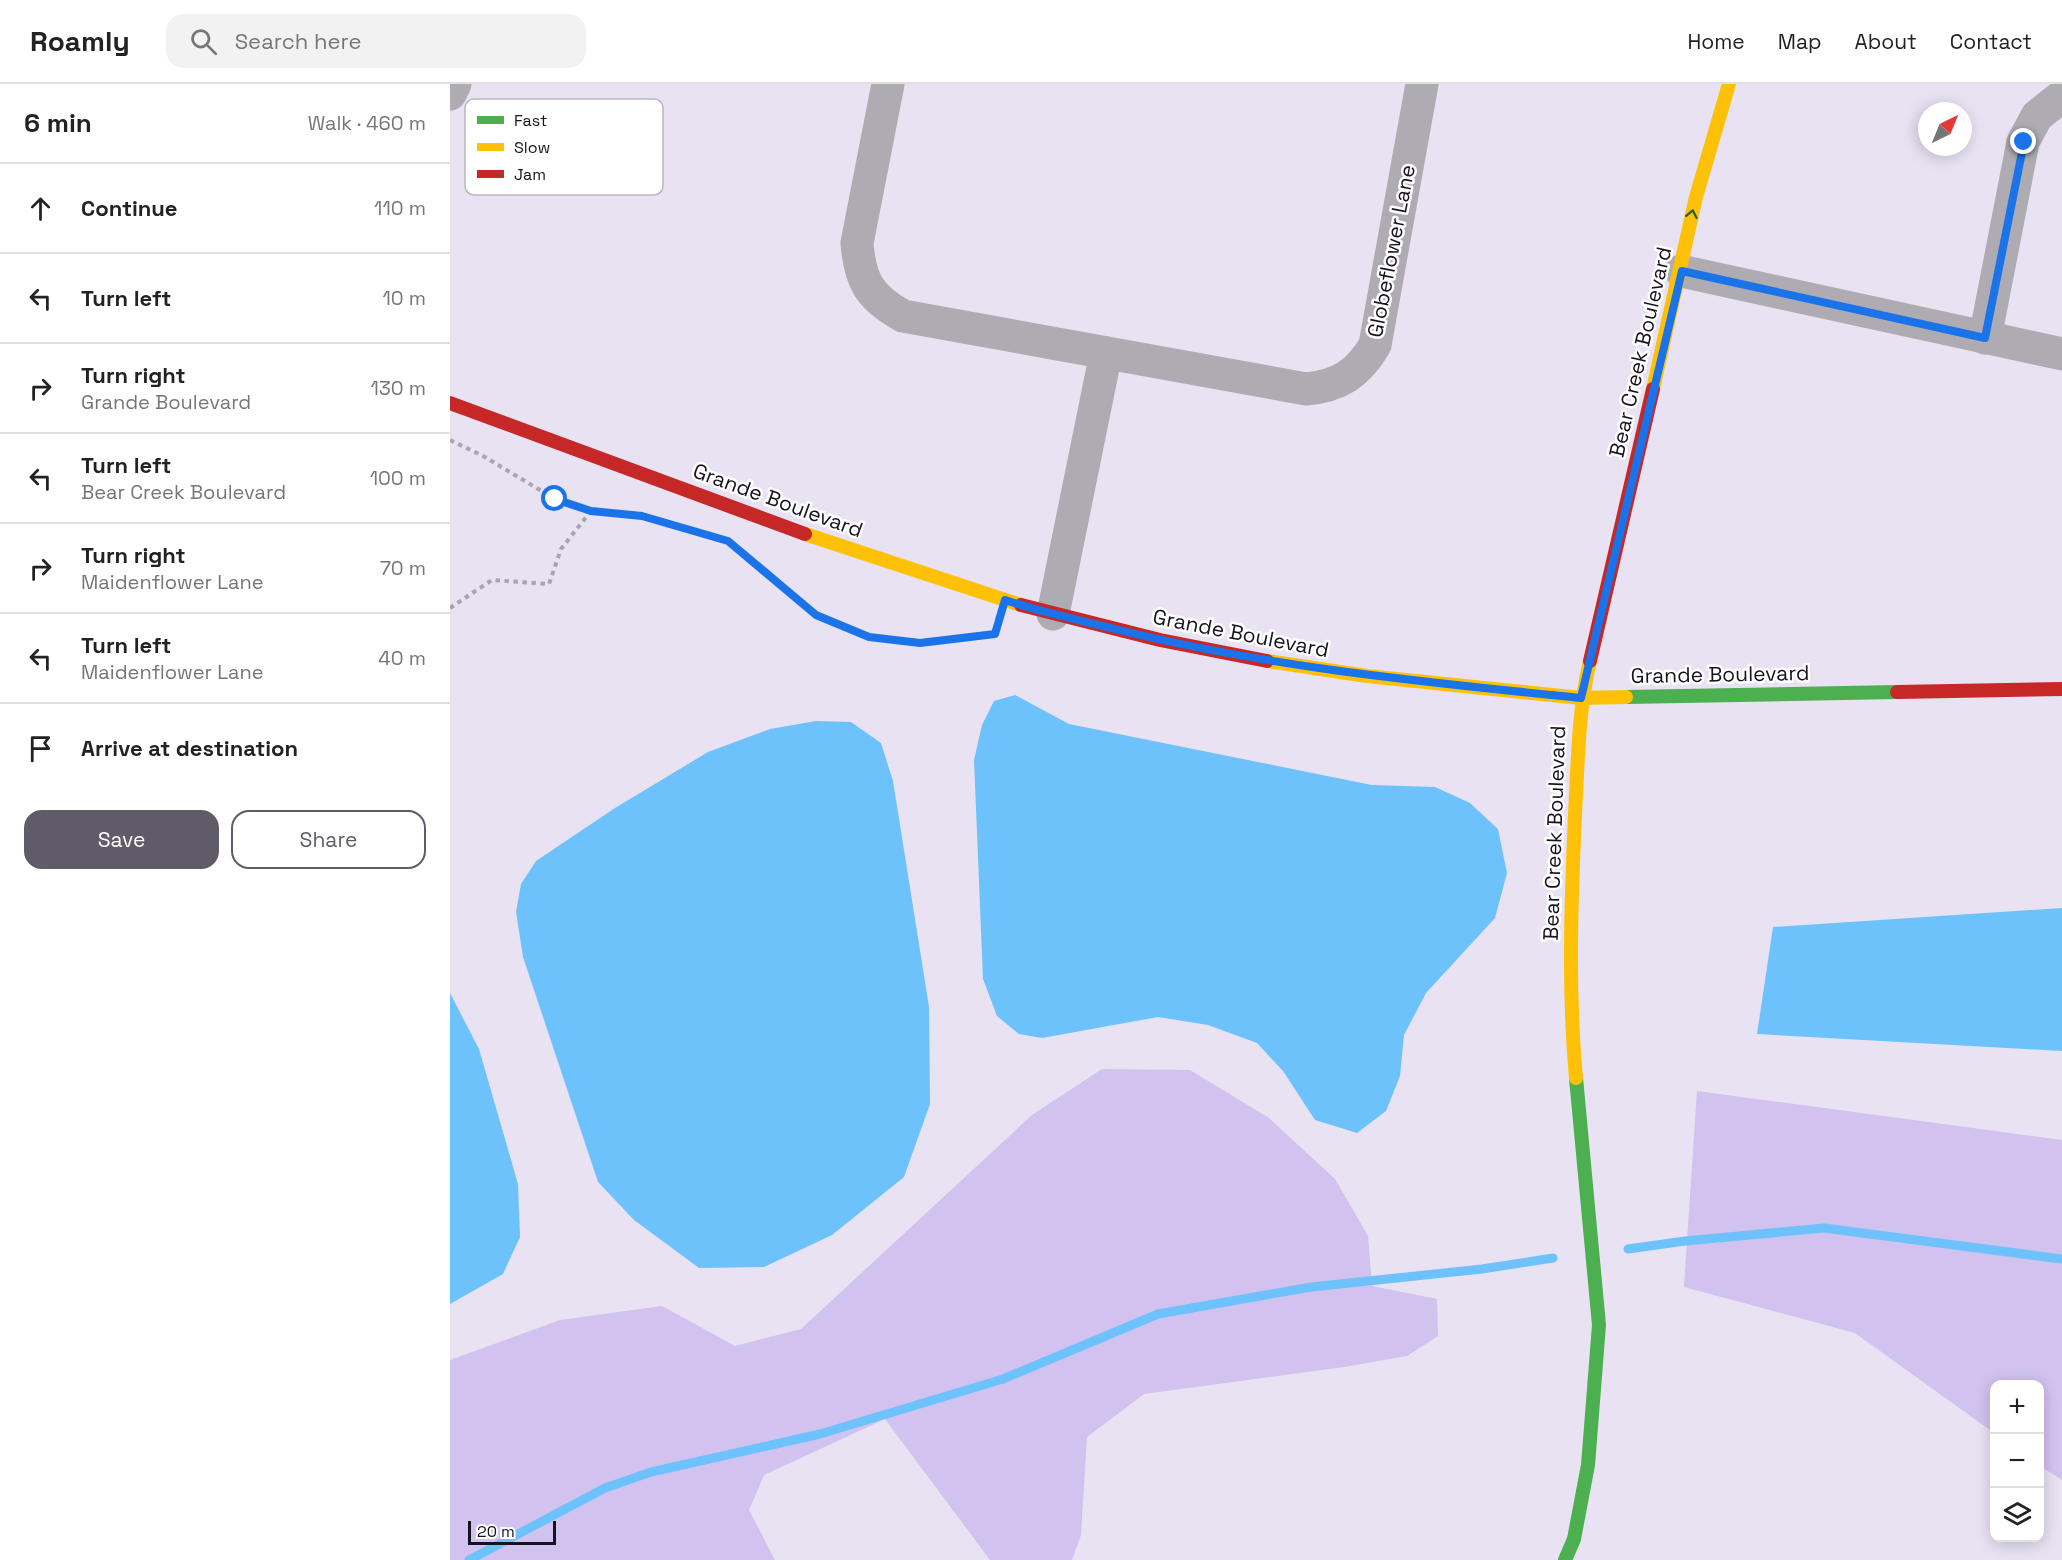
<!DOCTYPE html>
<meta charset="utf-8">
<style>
body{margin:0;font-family:"Space Grotesk",sans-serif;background:#f2f2f2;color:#222}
.controls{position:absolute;right:18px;bottom:18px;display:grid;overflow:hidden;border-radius:12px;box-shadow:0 3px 15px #0003}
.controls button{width:54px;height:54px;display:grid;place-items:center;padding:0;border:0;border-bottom:2px solid #e0e0e0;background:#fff;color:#222;font:30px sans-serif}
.compass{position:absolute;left:1468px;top:18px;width:54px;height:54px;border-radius:50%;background:#fff;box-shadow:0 3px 15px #0003;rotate:43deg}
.scale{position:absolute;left:18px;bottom:15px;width:88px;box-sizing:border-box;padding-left:6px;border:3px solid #16121e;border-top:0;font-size:16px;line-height:21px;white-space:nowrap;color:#16121e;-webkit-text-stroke:4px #fff;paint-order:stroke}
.stop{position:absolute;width:18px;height:18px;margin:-14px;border:4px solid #1a73e8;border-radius:50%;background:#fff}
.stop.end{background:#1a73e8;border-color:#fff;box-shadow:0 2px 6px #0008}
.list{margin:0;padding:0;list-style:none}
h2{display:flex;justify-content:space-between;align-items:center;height:78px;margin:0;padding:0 24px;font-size:26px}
h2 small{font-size:20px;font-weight:400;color:#767676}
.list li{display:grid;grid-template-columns:39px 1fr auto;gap:18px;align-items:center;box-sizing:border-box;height:90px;padding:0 24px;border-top:2px solid #e0e0e0}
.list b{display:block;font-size:22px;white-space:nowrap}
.list p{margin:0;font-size:20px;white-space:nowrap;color:#767676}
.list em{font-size:20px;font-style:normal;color:#767676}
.actions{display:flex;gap:12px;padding:18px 24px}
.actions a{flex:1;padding:14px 0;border:2px solid #605b69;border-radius:18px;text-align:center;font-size:21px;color:#605b69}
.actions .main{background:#605b69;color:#fff}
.icon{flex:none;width:33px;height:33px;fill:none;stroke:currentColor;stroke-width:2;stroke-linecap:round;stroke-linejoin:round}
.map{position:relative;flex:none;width:1612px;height:1476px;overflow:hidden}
header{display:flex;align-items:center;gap:36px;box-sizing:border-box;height:84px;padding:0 30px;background:#fff;border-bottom:2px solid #e0e0e0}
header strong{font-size:28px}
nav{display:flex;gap:33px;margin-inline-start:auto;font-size:21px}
.search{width:420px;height:54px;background:#f2f2f2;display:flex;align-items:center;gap:15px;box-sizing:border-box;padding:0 21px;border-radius:18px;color:#767676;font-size:22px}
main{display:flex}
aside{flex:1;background:#fff}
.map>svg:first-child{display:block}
.green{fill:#d1c2ef}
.water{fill:#6ec2fb}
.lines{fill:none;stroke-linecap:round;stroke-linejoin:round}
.stream{stroke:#6ec2fb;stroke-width:9}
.path{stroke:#a8a6ad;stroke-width:4;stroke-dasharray:4.5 4.5;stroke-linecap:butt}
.street{stroke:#aeacb2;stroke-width:33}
.fast{stroke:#4caf50;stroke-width:14}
.slow{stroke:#ffc107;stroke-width:14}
.jam{stroke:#c62828;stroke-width:14}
.oneway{stroke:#316037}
.route{stroke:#1a73e8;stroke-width:8}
.labels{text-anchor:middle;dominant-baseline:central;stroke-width:5;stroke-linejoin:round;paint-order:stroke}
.street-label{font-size:21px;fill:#16121e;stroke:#fff}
.key{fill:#fff;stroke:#b9b8bc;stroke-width:1.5}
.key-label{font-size:16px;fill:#16121e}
</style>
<header>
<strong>Roamly</strong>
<div class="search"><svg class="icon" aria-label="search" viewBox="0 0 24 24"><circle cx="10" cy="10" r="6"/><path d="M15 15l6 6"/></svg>Search here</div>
<nav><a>Home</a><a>Map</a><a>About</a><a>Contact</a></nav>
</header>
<main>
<aside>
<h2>6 min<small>Walk · 460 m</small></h2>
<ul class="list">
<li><svg class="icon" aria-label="ahead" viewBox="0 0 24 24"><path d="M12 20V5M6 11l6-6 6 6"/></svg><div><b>Continue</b></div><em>110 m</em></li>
<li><svg class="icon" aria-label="left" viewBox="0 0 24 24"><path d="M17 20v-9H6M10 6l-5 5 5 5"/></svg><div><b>Turn left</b></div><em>10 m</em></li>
<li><svg class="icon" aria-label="right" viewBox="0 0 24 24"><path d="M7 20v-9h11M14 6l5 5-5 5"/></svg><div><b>Turn right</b><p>Grande Boulevard</p></div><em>130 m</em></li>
<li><svg class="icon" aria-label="left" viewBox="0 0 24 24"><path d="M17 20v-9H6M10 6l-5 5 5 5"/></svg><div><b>Turn left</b><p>Bear Creek Boulevard</p></div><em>100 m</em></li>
<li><svg class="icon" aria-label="right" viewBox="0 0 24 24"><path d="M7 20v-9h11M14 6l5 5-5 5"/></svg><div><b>Turn right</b><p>Maidenflower Lane</p></div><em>70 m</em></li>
<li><svg class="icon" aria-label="left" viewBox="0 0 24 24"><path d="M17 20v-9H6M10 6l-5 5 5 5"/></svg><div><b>Turn left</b><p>Maidenflower Lane</p></div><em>40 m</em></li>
<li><svg class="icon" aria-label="arrive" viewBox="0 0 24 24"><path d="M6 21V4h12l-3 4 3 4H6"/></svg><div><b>Arrive at destination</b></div></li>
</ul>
<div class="actions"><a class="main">Save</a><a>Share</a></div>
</aside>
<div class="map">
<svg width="1612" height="1476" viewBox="0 0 1612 1476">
<rect width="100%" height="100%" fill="#e8e2f3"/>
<g class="green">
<polygon points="652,985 740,986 819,1034 885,1095 918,1152 922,1202 987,1215 988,1252 957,1272 894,1283 694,1310 637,1353 631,1451 622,1476 540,1476 435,1335 314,1391 299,1426 325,1476 0,1476 0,1276 110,1236 212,1222 285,1262 351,1245 582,1031"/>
<polygon points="1247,1007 1612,1056 1612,1396 1590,1382 1590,1300 1544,1300 1544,1349 1405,1249 1234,1203"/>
</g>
<g class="water">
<polygon points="565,611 619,640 922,701 985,703 1020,719 1048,745 1057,789 1045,834 976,909 954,951 950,992 936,1027 907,1049 865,1036 833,987 807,959 758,941 708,933 592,954 569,950 547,932 533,895 524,676 532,641 544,617"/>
<polygon points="366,637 401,638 431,659 443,697 479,923 480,1020 454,1093 382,1151 314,1183 249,1184 184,1136 148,1098 73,873 66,828 71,800 86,777 165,724 258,668 320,645"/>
<polygon points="1612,824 1612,967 1307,950 1323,843"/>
<polygon points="0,909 29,965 68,1100 70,1153 53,1190 0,1220"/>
</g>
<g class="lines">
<g class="stream">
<polyline points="1178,1165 1235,1157 1374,1144 1612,1175"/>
<polyline points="19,1476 155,1404 201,1388 370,1350 553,1295 708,1230 861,1203 1032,1185 1103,1174"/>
</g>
<g class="path">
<polyline points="0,356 33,372 105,415 141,427 192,432 268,454"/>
<polyline points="278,457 366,531 419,553 470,559 545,550 546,545"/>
<polyline points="0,524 42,496 99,500 111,465 141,427"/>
</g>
<g class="street">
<path d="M438,0L407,159C410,197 419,213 453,232L856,305C889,302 908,290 925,261L972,0"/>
<polyline points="0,10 5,0"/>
<polyline points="1231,187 1612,270"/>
<polyline points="1535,254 1573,58 1587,32 1612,12"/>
<polyline points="603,530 656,269"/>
</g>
<g class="fast">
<polyline points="1176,613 1447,608"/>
<polyline points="1115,1476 1124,1455 1138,1381 1149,1241 1126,994"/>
</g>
<g class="slow">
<polyline points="1203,305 1246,113 1279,0"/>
<polyline points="355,450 571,521"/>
<polyline points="817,577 917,592 1131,614 1176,613"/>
<path d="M1126,994C1118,906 1121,819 1125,730C1128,679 1128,627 1140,577"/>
</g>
<g class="jam">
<polyline points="0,319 355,450"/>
<polyline points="571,521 710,556 817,577"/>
<polyline points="1140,577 1203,305"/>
<polyline points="1447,608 1612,605"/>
</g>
</g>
<defs><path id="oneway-chevron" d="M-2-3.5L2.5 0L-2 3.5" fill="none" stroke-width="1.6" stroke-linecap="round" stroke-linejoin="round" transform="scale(1.5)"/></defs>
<use class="oneway" href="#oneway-chevron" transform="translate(1242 130) rotate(-79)"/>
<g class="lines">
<path class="route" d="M105,415L141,427L192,432L278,457L366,531L419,553L470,559L545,550L555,516C590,528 626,535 661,544C816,583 973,598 1131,614L1232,187L1535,254L1574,58"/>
</g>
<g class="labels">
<g class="street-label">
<text transform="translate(941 167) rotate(-79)">Globeflower Lane</text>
<text transform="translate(1190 268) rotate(-77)">Bear Creek Boulevard</text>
<text transform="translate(328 416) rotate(20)">Grande Boulevard</text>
<text transform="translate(791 549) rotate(11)">Grande Boulevard</text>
<text transform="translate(1270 590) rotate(-1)">Grande Boulevard</text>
<text transform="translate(1104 749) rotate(-88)">Bear Creek Boulevard</text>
</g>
</g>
<rect x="15" y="15" width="198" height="96" rx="9" class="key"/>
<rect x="27" y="32" width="27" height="8" fill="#4caf50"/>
<rect x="27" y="59" width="27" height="8" fill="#ffc107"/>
<rect x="27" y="86" width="27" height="8" fill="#c62828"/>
<g class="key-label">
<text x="64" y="42">Fast</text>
<text x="64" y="69">Slow</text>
<text x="64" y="96">Jam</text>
</g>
</svg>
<div class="controls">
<button>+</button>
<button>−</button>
<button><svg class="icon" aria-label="layers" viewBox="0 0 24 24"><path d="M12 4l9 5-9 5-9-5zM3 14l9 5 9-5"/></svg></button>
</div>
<svg class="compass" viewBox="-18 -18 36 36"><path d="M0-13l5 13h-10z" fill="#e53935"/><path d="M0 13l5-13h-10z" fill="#767676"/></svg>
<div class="scale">20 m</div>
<div class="stop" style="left:105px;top:415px"></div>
<div class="stop end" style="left:1574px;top:58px"></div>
</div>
</main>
